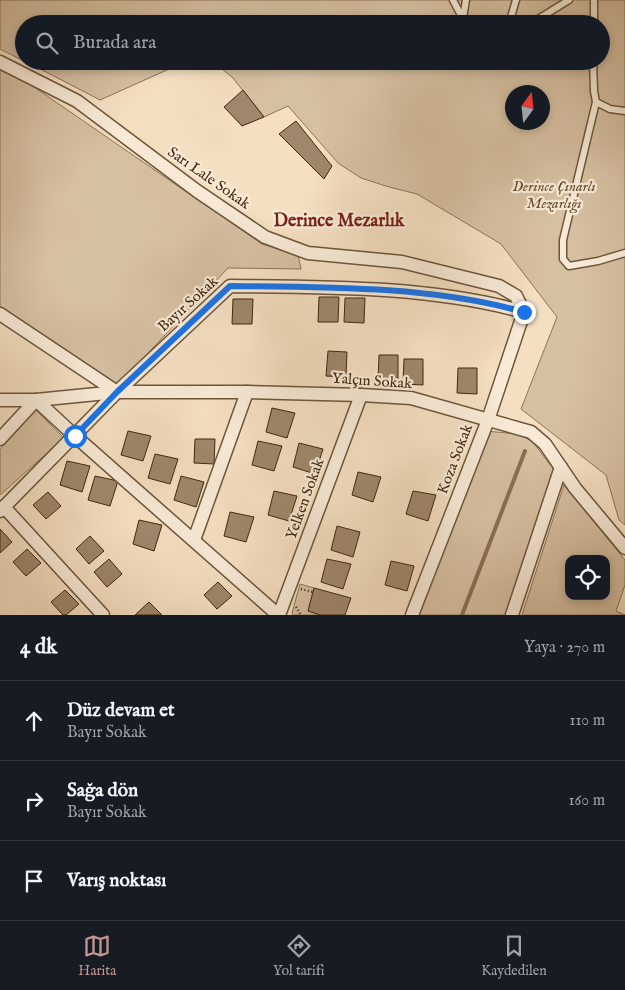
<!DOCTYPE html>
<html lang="tr">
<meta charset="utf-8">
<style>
body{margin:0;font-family:"IM FELL English",serif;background:#242831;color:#f1f3f6}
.controls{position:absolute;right:15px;bottom:15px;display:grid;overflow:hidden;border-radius:10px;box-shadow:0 2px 8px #0003}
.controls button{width:45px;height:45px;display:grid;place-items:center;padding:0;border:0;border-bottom:1px solid #363941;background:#171b24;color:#f1f3f6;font:25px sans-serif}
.compass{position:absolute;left:505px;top:85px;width:45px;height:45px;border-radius:50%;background:#171b24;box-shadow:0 2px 8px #0003;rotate:15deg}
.stop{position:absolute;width:15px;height:15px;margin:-11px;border:4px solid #1a73e8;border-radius:50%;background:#fff}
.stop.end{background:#1a73e8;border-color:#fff;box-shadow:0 1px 5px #0008}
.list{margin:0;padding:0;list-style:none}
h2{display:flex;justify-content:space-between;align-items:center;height:65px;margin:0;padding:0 20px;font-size:21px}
h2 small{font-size:16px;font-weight:400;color:#9ea1a6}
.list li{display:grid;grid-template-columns:32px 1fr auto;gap:15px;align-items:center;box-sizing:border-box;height:80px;padding:0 20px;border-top:1px solid #363941}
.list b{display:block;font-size:19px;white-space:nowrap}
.list p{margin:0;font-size:16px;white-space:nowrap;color:#9ea1a6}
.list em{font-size:16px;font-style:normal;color:#9ea1a6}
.icon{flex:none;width:28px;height:28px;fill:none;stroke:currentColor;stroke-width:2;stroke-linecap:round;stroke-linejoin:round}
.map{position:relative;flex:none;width:625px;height:615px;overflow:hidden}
.search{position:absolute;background:#171b24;box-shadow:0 2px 8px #0003;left:15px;right:15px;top:15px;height:55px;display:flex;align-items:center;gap:12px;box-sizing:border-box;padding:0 18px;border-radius:28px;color:#9ea1a6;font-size:19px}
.sheet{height:305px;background:#171b24}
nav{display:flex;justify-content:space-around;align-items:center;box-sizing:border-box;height:70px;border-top:1px solid #363941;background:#171b24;font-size:14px;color:#9ea1a6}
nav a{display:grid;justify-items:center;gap:2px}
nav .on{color:#c59692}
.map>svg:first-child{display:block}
.green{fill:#d6c0a2;stroke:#8c7458;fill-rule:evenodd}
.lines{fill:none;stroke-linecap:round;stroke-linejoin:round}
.stream{stroke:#887054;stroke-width:4}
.building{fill:#9e876b;stroke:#41270d}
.service-casing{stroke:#6e553a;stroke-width:9}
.minor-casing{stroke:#6e553a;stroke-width:15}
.path{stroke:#41270d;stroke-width:2.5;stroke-dasharray:1 2.5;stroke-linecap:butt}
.service{stroke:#f8ead7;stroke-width:6}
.minor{stroke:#f8ead7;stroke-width:12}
.route{stroke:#1a73e8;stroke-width:6}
.labels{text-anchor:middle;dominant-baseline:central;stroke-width:4.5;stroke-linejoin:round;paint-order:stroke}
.street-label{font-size:15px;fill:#41270d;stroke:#f8ead7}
.park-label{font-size:15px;font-style:italic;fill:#664d32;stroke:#f8ead7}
.quarter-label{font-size:18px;font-weight:bold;fill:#7a1f14;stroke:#f8ead7}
</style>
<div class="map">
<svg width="625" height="615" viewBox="0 0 625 615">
<rect width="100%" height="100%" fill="#f4dfc1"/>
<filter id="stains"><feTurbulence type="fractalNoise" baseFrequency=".004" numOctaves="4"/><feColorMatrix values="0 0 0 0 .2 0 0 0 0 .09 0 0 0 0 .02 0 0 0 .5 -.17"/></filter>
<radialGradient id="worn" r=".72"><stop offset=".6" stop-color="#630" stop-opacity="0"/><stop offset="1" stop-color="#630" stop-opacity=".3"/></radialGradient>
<g class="green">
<path d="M0,0H625V525L619,520L606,475L521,409L557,317L501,244L417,194L389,187L361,178L338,163L288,106L264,117L232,77L212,61H601V24H24V61L0,49ZM512,92H542V122H512Z"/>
<polygon points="25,61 187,61 100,100"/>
<polygon points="0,70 24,80 262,244 298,255 301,269 228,268 118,385 0,307"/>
<polygon points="36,410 64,438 0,495 0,449"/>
<polygon points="486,431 517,434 532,441 555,471 506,615 418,615"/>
<path d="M564,485L625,560V585L616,611L625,615H522ZM569,559H606V596H569Z"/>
<polygon points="300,584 314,588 308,611 320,615 293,615 292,613"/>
</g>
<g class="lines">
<polyline class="stream" points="462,615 525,451"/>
</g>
<g class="building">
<polygon points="243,90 264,117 242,126 224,107"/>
<polygon points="296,121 332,166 324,179 279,134"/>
<polygon points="319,297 339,297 338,322 318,322"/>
<polygon points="345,298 365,298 364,323 344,322"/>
<polygon points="233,299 253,299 252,324 232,324"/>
<polygon points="328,351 347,352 346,377 326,376"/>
<polygon points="379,355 398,355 398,380 378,379"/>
<polygon points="404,359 423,359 423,385 403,384"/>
<polygon points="458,368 477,368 477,394 457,393"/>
<polygon points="272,408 295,413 287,438 266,432"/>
<polygon points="128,431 151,436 143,461 121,455"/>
<polygon points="195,439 215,439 214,464 194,463"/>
<polygon points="258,441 282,446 274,471 252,465"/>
<polygon points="299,443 323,449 315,474 293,467"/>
<polygon points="155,454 178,459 170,484 148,478"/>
<polygon points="67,461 90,466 82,492 60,485"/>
<polygon points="358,472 381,477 373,502 352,495"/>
<polygon points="95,476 118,481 110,506 88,500"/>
<polygon points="181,476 204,482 196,507 174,500"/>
<polygon points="274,491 297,496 289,521 268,515"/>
<polygon points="413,491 436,495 428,521 406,514"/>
<polygon points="48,492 61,506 46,519 33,505"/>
<polygon points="230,512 254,517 246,542 224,536"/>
<polygon points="139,520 162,525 154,551 133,544"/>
<polygon points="337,526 360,532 353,557 331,550"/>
<polygon points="0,529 12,542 0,553"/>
<polygon points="90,536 104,551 89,564 76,549"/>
<polygon points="27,549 41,563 26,576 13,562"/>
<polygon points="109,559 122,574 107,587 94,572"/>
<polygon points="327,559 351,564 343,589 321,582"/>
<polygon points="391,561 414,566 407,591 385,585"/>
<polygon points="218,582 232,596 217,609 204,595"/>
<polygon points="314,588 351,598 345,615 320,615 308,611"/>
<polygon points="65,590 79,604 66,615 63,615 51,602"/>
<polygon points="149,602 162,615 135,615"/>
</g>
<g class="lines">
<g class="service-casing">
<g id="service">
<polyline points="453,0 462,17"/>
<polyline points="465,24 463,18 466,0"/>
<polyline points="509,24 516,0"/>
<polyline points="530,24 569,0"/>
<polyline points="594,24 594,0"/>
<polyline points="593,61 594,91 596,102 610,109 625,111"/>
<polyline points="596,102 563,240 563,259 569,266 598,261 625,253"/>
</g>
</g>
<g class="minor-casing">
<g id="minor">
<polyline points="0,62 77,101 197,191 265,237 308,253 402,262 499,286 516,296 524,312"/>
<polyline points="0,314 117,392"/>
<polyline points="0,400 36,400 75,436 278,615"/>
<polyline points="0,439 36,400 117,392 247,392 361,395 411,398 531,432 545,444 575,488 625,548"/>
<polyline points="4,507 103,615"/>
<path d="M0,511L117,392L230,286C326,287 431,286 524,312"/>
<polyline points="194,540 247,392"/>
<polyline points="279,615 361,395"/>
<polyline points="412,615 488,420 524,312"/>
<polyline points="512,615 561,467"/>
</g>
</g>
<g class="path">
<polyline points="301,589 313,592"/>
<polyline points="296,607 301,615"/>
</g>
<use href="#service" class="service"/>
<use href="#minor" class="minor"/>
</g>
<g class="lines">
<path class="route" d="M75,436L117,392L230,286C326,287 431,286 524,312"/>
</g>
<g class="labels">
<g class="street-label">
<text transform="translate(209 178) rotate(35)">Sarı Lale Sokak</text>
<text transform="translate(188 304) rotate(-42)">Bayır Sokak</text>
<text transform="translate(372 381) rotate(4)">Yalçın Sokak</text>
<text transform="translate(455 459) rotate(-69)">Koza Sokak</text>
<text transform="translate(305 499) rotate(-70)">Yelken Sokak</text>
</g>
<g class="park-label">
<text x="554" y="186">Derince Çınarlı<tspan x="554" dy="17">Mezarlığı</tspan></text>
</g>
<g class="quarter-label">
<text x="339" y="221">Derince Mezarlık</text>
</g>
</g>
<rect width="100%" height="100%" filter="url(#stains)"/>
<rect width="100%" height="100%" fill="url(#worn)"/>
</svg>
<div class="controls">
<button><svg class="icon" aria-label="locate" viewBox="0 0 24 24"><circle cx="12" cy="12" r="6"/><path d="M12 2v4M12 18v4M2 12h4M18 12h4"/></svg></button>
</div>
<svg class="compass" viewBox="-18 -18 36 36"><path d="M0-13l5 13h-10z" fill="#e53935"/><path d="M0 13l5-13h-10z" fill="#9ea1a6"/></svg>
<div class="stop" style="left:75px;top:436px"></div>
<div class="stop end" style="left:524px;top:312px"></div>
<div class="search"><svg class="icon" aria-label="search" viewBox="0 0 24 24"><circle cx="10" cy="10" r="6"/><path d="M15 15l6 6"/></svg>Burada ara</div>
</div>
<section class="sheet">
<h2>4 dk<small>Yaya · 270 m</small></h2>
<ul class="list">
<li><svg class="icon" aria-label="ahead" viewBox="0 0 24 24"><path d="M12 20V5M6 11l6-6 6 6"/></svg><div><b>Düz devam et</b><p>Bayır Sokak</p></div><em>110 m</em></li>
<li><svg class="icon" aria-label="right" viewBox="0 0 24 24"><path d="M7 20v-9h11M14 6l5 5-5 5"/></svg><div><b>Sağa dön</b><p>Bayır Sokak</p></div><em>160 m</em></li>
<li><svg class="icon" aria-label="arrive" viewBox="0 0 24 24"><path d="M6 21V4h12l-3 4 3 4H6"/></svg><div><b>Varış noktası</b></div></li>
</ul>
</section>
<nav>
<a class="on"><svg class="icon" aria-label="map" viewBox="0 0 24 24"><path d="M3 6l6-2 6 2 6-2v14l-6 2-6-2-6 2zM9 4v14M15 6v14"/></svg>Harita</a>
<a><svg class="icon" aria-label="directions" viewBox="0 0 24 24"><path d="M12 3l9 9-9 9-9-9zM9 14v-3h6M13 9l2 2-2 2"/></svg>Yol tarifi</a>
<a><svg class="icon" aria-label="saved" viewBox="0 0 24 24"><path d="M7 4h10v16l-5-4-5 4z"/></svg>Kaydedilen</a>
</nav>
